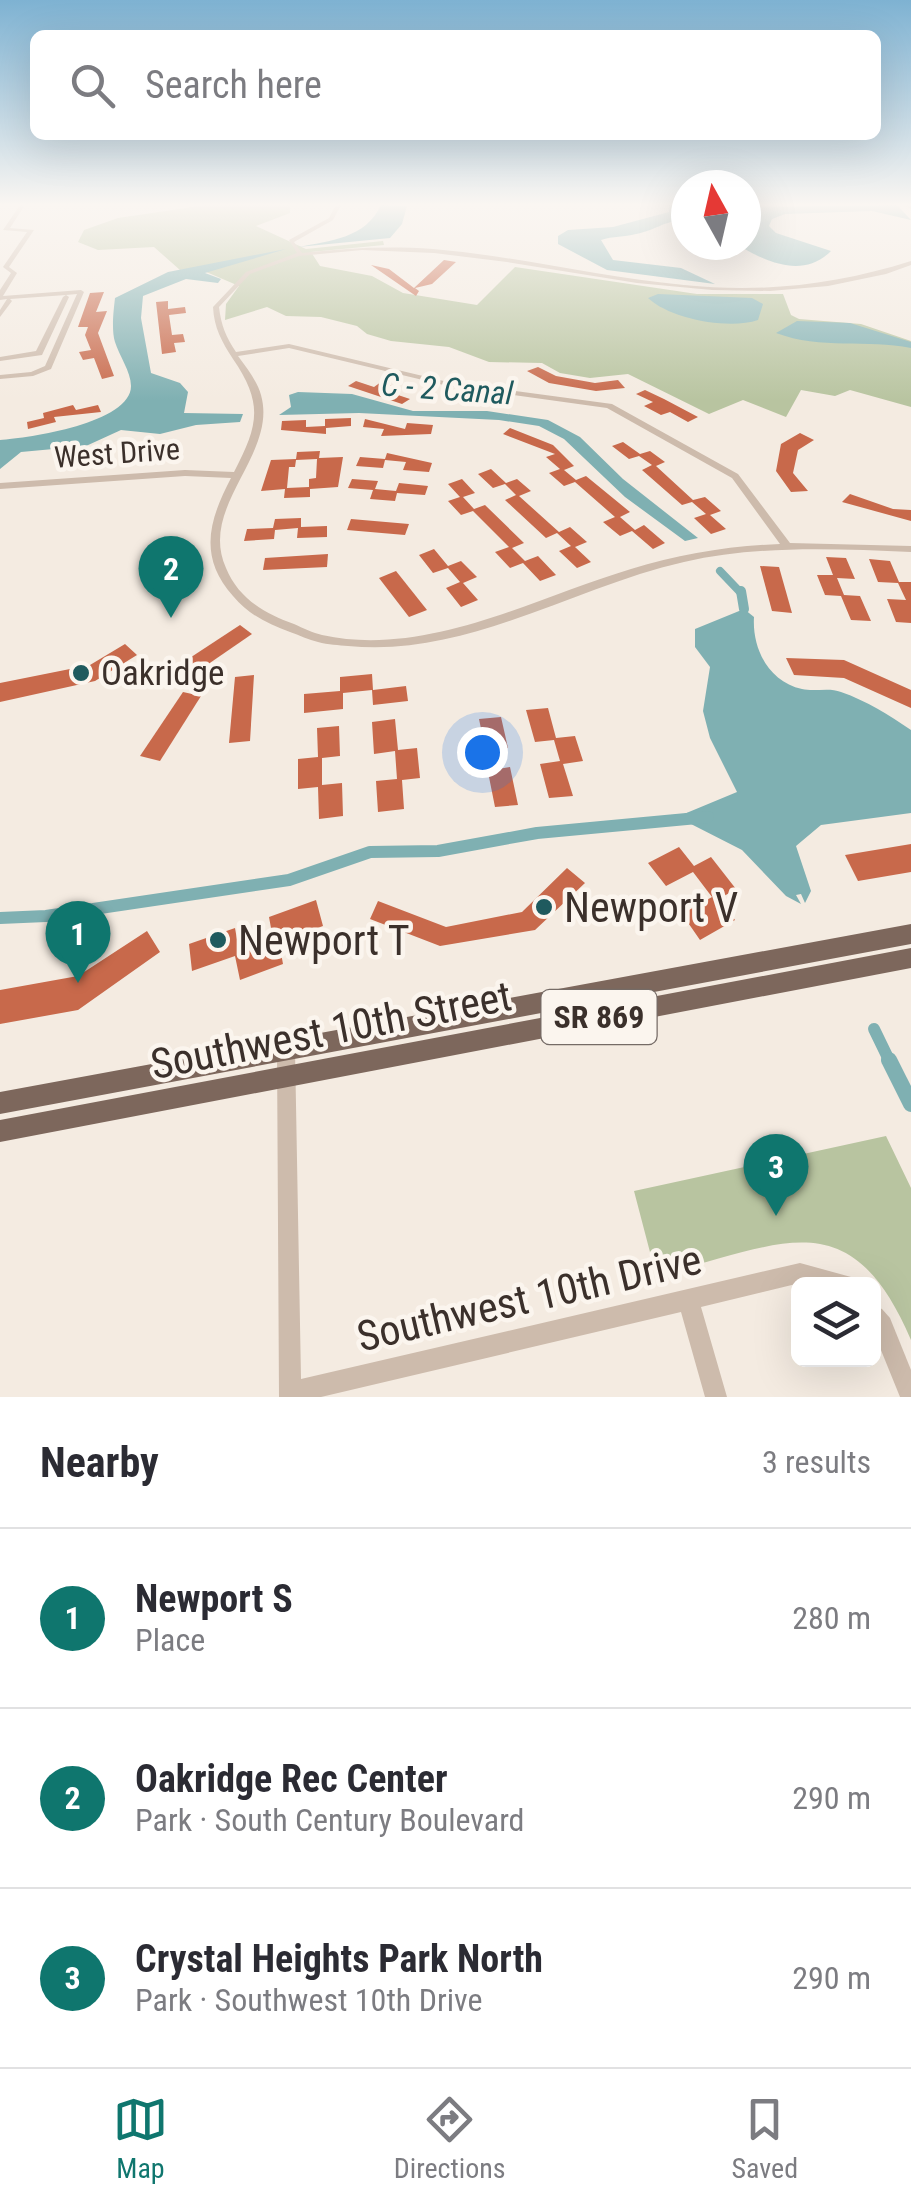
<!DOCTYPE html>
<meta charset="utf-8">
<style>
body{margin:0;font-family:"Roboto Condensed",sans-serif;background:#f2f2f3;color:#2b2b33}
.controls{position:absolute;right:30px;bottom:30px;display:grid;overflow:hidden;border-radius:15px;box-shadow:0 10px 40px #0002}
.controls button{width:90px;height:90px;display:grid;place-items:center;padding:0;border:0;border-bottom:2px solid #e1e1e2;background:#fff;color:#2b2b33;font:50px sans-serif}
.compass{position:absolute;left:671px;top:170px;width:90px;height:90px;border-radius:50%;background:#fff;box-shadow:0 10px 40px #0002;rotate:352deg}
.you{position:absolute;left:482px;top:752px;width:35px;height:35px;margin:-25px;border:8px solid #fff;border-radius:50%;background:#1a73e8;box-shadow:0 0 0 15px #1a73e833}
.badge{display:grid;place-items:center;width:65px;height:65px;border-radius:50%;background:#0f766e;color:#fff;font-size:32px;font-weight:700}
.pin{position:absolute;translate:-50% -82px;filter:drop-shadow(0 2px 5px #0008)}
.pin::after{content:'';position:absolute;top:52px;width:35px;height:30px;background:inherit;clip-path:polygon(0 0,100% 0,50% 100%)}
.list{margin:0;padding:0;list-style:none}
h2{display:flex;justify-content:space-between;align-items:center;height:130px;margin:0;padding:0 40px;font-size:42px}
h2 small{font-size:32px;font-weight:400;color:#7c7c81}
.list li{display:grid;grid-template-columns:65px 1fr auto;gap:30px;align-items:center;box-sizing:border-box;height:180px;padding:0 40px;border-top:2px solid #e1e1e2}
.list b{display:block;font-size:38px;white-space:nowrap}
.list p{margin:0;font-size:32px;white-space:nowrap;color:#7c7c81}
.list em{font-size:32px;font-style:normal;color:#7c7c81}
.icon{flex:none;width:55px;height:55px;fill:none;stroke:currentColor;stroke-width:2;stroke-linecap:round;stroke-linejoin:round}
.map{position:relative;flex:none;width:911px;height:1397px;overflow:hidden}
.search{position:absolute;background:#fff;box-shadow:0 10px 40px #0002;left:30px;right:30px;top:30px;height:110px;display:flex;align-items:center;gap:25px;box-sizing:border-box;padding:0 35px;border-radius:15px;color:#7c7c81;font-size:38px}
.sheet{height:670px;background:#fff}
nav{display:flex;justify-content:space-around;align-items:center;box-sizing:border-box;height:140px;border-top:2px solid #e1e1e2;background:#fff;font-size:28px;color:#7c7c81}
nav a{display:grid;justify-items:center;gap:5px}
nav .on{color:#0f766e}
.map>svg:first-child{display:block}
.green{fill:#b8c4a0}
.water{fill:#7fb0b2}
.lines{fill:none;stroke-linecap:round;stroke-linejoin:round}
.canal-far3{stroke:#7fb0b2;stroke-width:8}
.canal-far2{stroke:#7fb0b2;stroke-width:10}
.canal-far1{stroke:#7fb0b2;stroke-width:12}
.canal{stroke:#7fb0b2;stroke-width:16}
.building{fill:#c8694b;fill-rule:evenodd}
.minor{fill:#cdbbac;fill-rule:evenodd}
.major{fill:#7d675c;fill-rule:evenodd}
.poi-dot{fill:#1f5a5e;stroke:#fbf5ee;stroke-width:4}
.labels{text-anchor:middle;dominant-baseline:central;stroke-width:9;stroke-linejoin:round;paint-order:stroke}
.far-street-label{font-size:30px;fill:#3b302b;stroke:#fbf5ee}
.far-water-label{font-size:32px;font-style:italic;fill:#1f5a5e;stroke:#fbf5ee}
.shield{fill:#fbf5ee;stroke:#756b66;stroke-width:2.5}
.shield-label{font-size:32px;font-weight:bold;fill:#3b302b}
.poi-label{font-size:35px;fill:#3b302b;stroke:#fbf5ee;text-anchor:start}
.near-poi-label{font-size:42px;fill:#3b302b;stroke:#fbf5ee;text-anchor:start}
.near-street-label{font-size:42px;fill:#3b302b;stroke:#fbf5ee}
</style>
<div class="map">
<svg width="911" height="1397" viewBox="0 0 911 1397">
<rect width="100%" height="100%" fill="#f4ebe1"/>
<g class="green">
<polygon points="206,205 290,205 290,213 256,226 306,249 383,241 384,245 311,252 320,266 372,276 403,293 477,305 515,267 697,294 783,294 791,315 799,319 861,324 911,341 911,407 850,390 835,396 801,390 786,417 743,400 709,414 628,374 590,378 560,373 542,363 489,362 449,347 391,341 367,334 357,326 321,317 286,316 267,307 225,320 226,304 239,286 197,268 180,270 154,247 98,250 78,242 84,230 118,218"/>
<path d="M886,1136L911,1188V1340C849,1195 779,1247 656,1275L634,1191Z"/>
</g>
<g class="water">
<path d="M381,205L407,206L402,224L390,238L298,247C330,241 366,238 381,205Z"/>
<path d="M669,205H686V220C662,221 657,230 636,234C624,237 613,236 601,240L613,260L681,268L715,284L607,270L558,244V236L568,230L613,227L669,212Z"/>
<path d="M897,205L911,220L872,211L785,214L772,219L769,226L776,233L831,251C803,279 766,262 738,245H746V207Z"/>
<path d="M286,249L205,273L221,279L218,283L186,279L143,296L141,318L151,373L180,383L188,392L184,413L243,414L240,422L196,425L160,434L121,430L86,446L21,452L0,469V440C29,438 131,423 131,386C131,372 119,355 115,342C111,329 114,308 115,298L168,272Z"/>
<path d="M658,294L752,298L763,304L758,320C729,330 670,319 648,298Z"/>
<path d="M797,321L850,323L911,342V348C867,339 821,350 776,333Z"/>
<polygon points="298,392 352,394 413,411 487,411 548,420 580,437 623,479 698,538 685,541 625,497 564,439 539,426 499,420 359,413 279,415 291,407 289,395"/>
<path d="M744,609L754,617C752,649 769,682 802,689C815,692 829,687 841,692C867,701 889,715 911,730V813L821,825L796,846L811,891L805,903L801,894L796,895L801,904L786,896L742,850L689,823L708,817L684,814L737,792L710,738L703,711L710,667L695,647V629Z"/>
</g>
<g class="lines">
<polyline class="canal-far3" points="720,571 741,593"/>
<polyline class="canal-far2" points="741,591 744,609"/>
<g class="canal-far1">
<polyline points="0,918 46,916 289,880 370,852 438,851 537,833 708,817"/>
<polyline points="874,1029 890,1062"/>
</g>
<polyline class="canal" points="889,1060 911,1104"/>
</g>
<g class="building">
<polygon points="444,260 456,262 432,284 415,288 419,291 416,296 371,265 389,269 414,288"/>
<polygon points="104,292 96,312 107,311 98,333 114,376 102,379 94,358 83,360 79,352 91,350 85,335 88,327 78,327 90,293"/>
<polygon points="168,301 168,309 185,307 186,313 169,315 172,335 183,334 185,342 174,343 176,352 162,354 156,302"/>
<polygon points="538,367 556,376 595,383 618,380 625,388 596,391 549,383 527,371"/>
<polygon points="356,381 374,387 381,382 399,388 392,393 410,399 402,404 348,386"/>
<polygon points="645,390 664,399 698,417 688,422 670,412 661,415 644,406 653,402 636,394"/>
<polygon points="73,405 76,410 98,405 101,412 54,417 56,422 28,429 27,422 44,418 43,413"/>
<polygon points="351,418 351,426 326,428 326,434 281,430 282,421 306,420 306,427 325,426 325,419"/>
<polygon points="365,419 405,429 407,423 433,425 431,434 381,436 384,429 363,427"/>
<polygon points="510,428 553,445 574,466 564,470 576,480 586,476 630,512 620,517 635,530 644,525 665,543 653,549 632,531 620,536 603,522 615,517 575,482 564,486 549,473 560,469 546,457 555,454 503,434"/>
<polygon points="800,433 814,440 798,450 793,473 808,491 791,492 776,471 781,444"/>
<polygon points="623,442 640,454 650,451 665,462 656,466 693,500 705,497 721,511 710,515 726,529 711,534 694,518 706,514 692,502 682,505 642,470 652,465 639,456 629,459 612,446"/>
<path d="M320,451L319,458L343,457L338,487L310,489V497L284,498L285,489L261,491L271,460L296,459L297,452ZM317,459L316,478L309,479V487L287,488L289,467H295L296,460Z"/>
<polygon points="387,453 432,463 429,472 403,470 406,462 385,460 383,468 356,466 360,457 385,459"/>
<polygon points="491,469 506,483 517,479 531,491 519,496 559,532 570,527 587,542 575,547 591,562 577,568 559,551 571,546 557,533 546,538 505,500 516,495 505,484 493,488 478,474"/>
<polygon points="352,479 378,481 375,489 396,491 399,483 428,486 425,495 397,493 395,501 370,499 373,490 348,488"/>
<polygon points="462,479 475,493 463,497 474,509 485,505 524,543 512,548 525,561 538,556 556,575 540,581 523,563 510,568 495,552 509,547 473,511 461,515 448,501 460,497 448,484"/>
<polygon points="850,494 893,509 911,510 911,521 842,502"/>
<polygon points="301,518 301,527 327,526 327,537 297,538 298,528 275,530 274,539 244,541 247,529 273,528 275,519"/>
<polygon points="351,519 409,524 405,535 347,530"/>
<polygon points="434,549 448,566 461,561 477,577 463,583 478,600 461,607 446,588 460,582 448,568 433,573 419,555"/>
<polygon points="328,554 327,567 263,570 265,558"/>
<polygon points="826,557 846,558 855,579 837,578 844,595 860,596 871,621 851,620 841,596 825,595 817,575 833,575"/>
<polygon points="869,559 890,561 899,582 911,582 911,623 896,622 887,599 906,600 898,583 878,582"/>
<polygon points="760,566 779,567 792,613 772,611"/>
<polygon points="396,571 427,610 409,617 379,578"/>
<polygon points="240,625 252,634 188,678 176,667"/>
<polygon points="125,644 137,655 95,681 0,702 0,683 90,665"/>
<polygon points="786,658 844,660 911,690 911,708 844,678 794,675"/>
<polygon points="372,674 373,690 406,686 408,701 373,705 372,690 343,693 343,709 304,713 304,694 340,691 340,677"/>
<polygon points="254,675 250,741 229,743 235,677"/>
<polygon points="183,692 201,696 160,761 140,756"/>
<polygon points="548,708 556,738 575,736 583,761 563,764 573,796 549,798 540,764 560,761 554,740 535,742 526,710"/>
<polygon points="501,717 508,748 487,750 492,770 510,767 518,805 495,807 488,772 470,775 465,749 485,748 479,719"/>
<polygon points="395,719 398,750 417,748 420,778 402,780 404,809 378,812 376,781 397,779 395,751 374,754 372,722"/>
<polygon points="339,726 340,756 322,758 322,785 342,783 343,816 319,819 318,787 298,789 298,759 318,757 317,728"/>
<polygon points="911,844 911,872 858,881 845,855"/>
<polygon points="679,847 694,866 711,857 736,889 719,899 735,920 700,940 682,914 712,897 693,872 666,886 648,863"/>
<polygon points="567,868 585,883 535,930 440,946 370,919 378,901 446,927 522,912"/>
<polygon points="316,900 323,926 279,942 283,964 240,980 235,956 192,971 189,944 235,928 239,951 273,939 269,917"/>
<polygon points="147,931 160,952 78,1010 0,1024 0,990 78,976"/>
</g>
<g class="lines">
<g class="minor">
<polygon points="20,205 25,205 10,228 34,230 9,267 17,273 3,296 81,290 84,292 51,369 33,376 0,379 0,375 31,372 45,366 77,294 66,295 69,297 42,355 0,361 0,357 36,351 63,297 66,295 10,299 12,301 0,317 0,310 7,299 0,300 0,290 11,273 3,267 27,232 3,230"/>
<path d="M336,205H341L333,220L294,242L302,253C347,248 388,246 433,249C517,256 599,277 684,285C763,293 835,285 911,261V265L886,274L828,286L770,291L712,290L637,283L507,262L434,253L362,250L299,256L250,274L219,307C221,325 226,337 236,352L289,344L448,382L612,404L738,474L790,543L911,546V552C836,549 758,545 684,562C573,587 466,658 348,646C339,645 328,645 318,642C309,640 299,635 290,632C268,624 249,615 233,596C198,557 209,520 231,478L185,476L0,489V483L185,470L234,472C258,426 264,404 233,359C222,342 214,328 213,307L246,272L297,253L289,240L329,218ZM289,348L448,386L607,408L732,478L780,544C729,546 679,554 631,569C534,598 426,658 322,635C313,633 303,628 294,624C265,614 238,598 226,568C198,506 278,455 261,395C257,381 247,368 238,356Z"/>
<polygon points="905,205 911,205 911,209 905,206"/>
<polygon points="286,1041 292,1044 295,1050 301,1379 800,1263 851,1277 854,1284 800,1283 701,1307 727,1397 705,1397 681,1312 321,1397 279,1397 277,1050 280,1044"/>
<polygon points="874,1306 882,1309 890,1318 911,1370 911,1397 900,1397 874,1333"/>
</g>
<g class="major">
<polygon points="911,924 911,944 0,1114 0,1092"/>
<polygon points="911,948 911,968 0,1142 0,1120"/>
</g>
</g>
<linearGradient id="sky" x2="0" y2="1"><stop stop-color="#7eb2d2"/><stop offset="0.51" stop-color="#faf6f2"/><stop offset="1" stop-color="#faf6f2" stop-opacity="0"/></linearGradient>
<rect width="911" height="401" fill="url(#sky)"/>
<g class="poi-dot">
<circle cx="81" cy="673" r="10"/>
<circle cx="544" cy="907" r="10"/>
<circle cx="218" cy="940" r="10"/>
</g>
<g class="labels">
<g class="far-street-label">
<text transform="translate(117 453) rotate(-4)">West Drive</text>
</g>
<g class="far-water-label">
<text transform="translate(447 389) rotate(4)">C - 2 Canal</text>
</g>
<rect class="shield" x="541.5" y="990" width="115" height="54" rx="8"/>
<g class="shield-label">
<text x="599" y="1017">SR 869</text>
</g>
<g class="poi-label">
<text x="101" y="673">Oakridge</text>
</g>
<g class="near-poi-label">
<text x="564" y="907">Newport V</text>
<text x="238" y="940">Newport T</text>
</g>
<g class="near-street-label">
<text transform="translate(331 1030) rotate(-11)">Southwest 10th Street</text>
<text transform="translate(529 1298) rotate(-13)">Southwest 10th Drive</text>
</g>
</g>
</svg>
<div class="controls">
<button><svg class="icon" aria-label="layers" viewBox="0 0 24 24"><path d="M12 4l9 5-9 5-9-5zM3 14l9 5 9-5"/></svg></button>
</div>
<svg class="compass" viewBox="-18 -18 36 36"><path d="M0-13l5 13h-10z" fill="#e53935"/><path d="M0 13l5-13h-10z" fill="#7c7c81"/></svg>
<div class="you"></div>
<div class="pin badge" style="left:78px;top:983px">1</div>
<div class="pin badge" style="left:171px;top:618px">2</div>
<div class="pin badge" style="left:776px;top:1216px">3</div>
<div class="search"><svg class="icon" aria-label="search" viewBox="0 0 24 24"><circle cx="10" cy="10" r="6"/><path d="M15 15l6 6"/></svg>Search here</div>
</div>
<section class="sheet">
<h2>Nearby<small>3 results</small></h2>
<ul class="list">
<li><span class="badge">1</span><div><b>Newport S</b><p>Place</p></div><em>280 m</em></li>
<li><span class="badge">2</span><div><b>Oakridge Rec Center</b><p>Park · South Century Boulevard</p></div><em>290 m</em></li>
<li><span class="badge">3</span><div><b>Crystal Heights Park North</b><p>Park · Southwest 10th Drive</p></div><em>290 m</em></li>
</ul>
</section>
<nav>
<a class="on"><svg class="icon" aria-label="map" viewBox="0 0 24 24"><path d="M3 6l6-2 6 2 6-2v14l-6 2-6-2-6 2zM9 4v14M15 6v14"/></svg>Map</a>
<a><svg class="icon" aria-label="directions" viewBox="0 0 24 24"><path d="M12 3l9 9-9 9-9-9zM9 14v-3h6M13 9l2 2-2 2"/></svg>Directions</a>
<a><svg class="icon" aria-label="saved" viewBox="0 0 24 24"><path d="M7 4h10v16l-5-4-5 4z"/></svg>Saved</a>
</nav>
